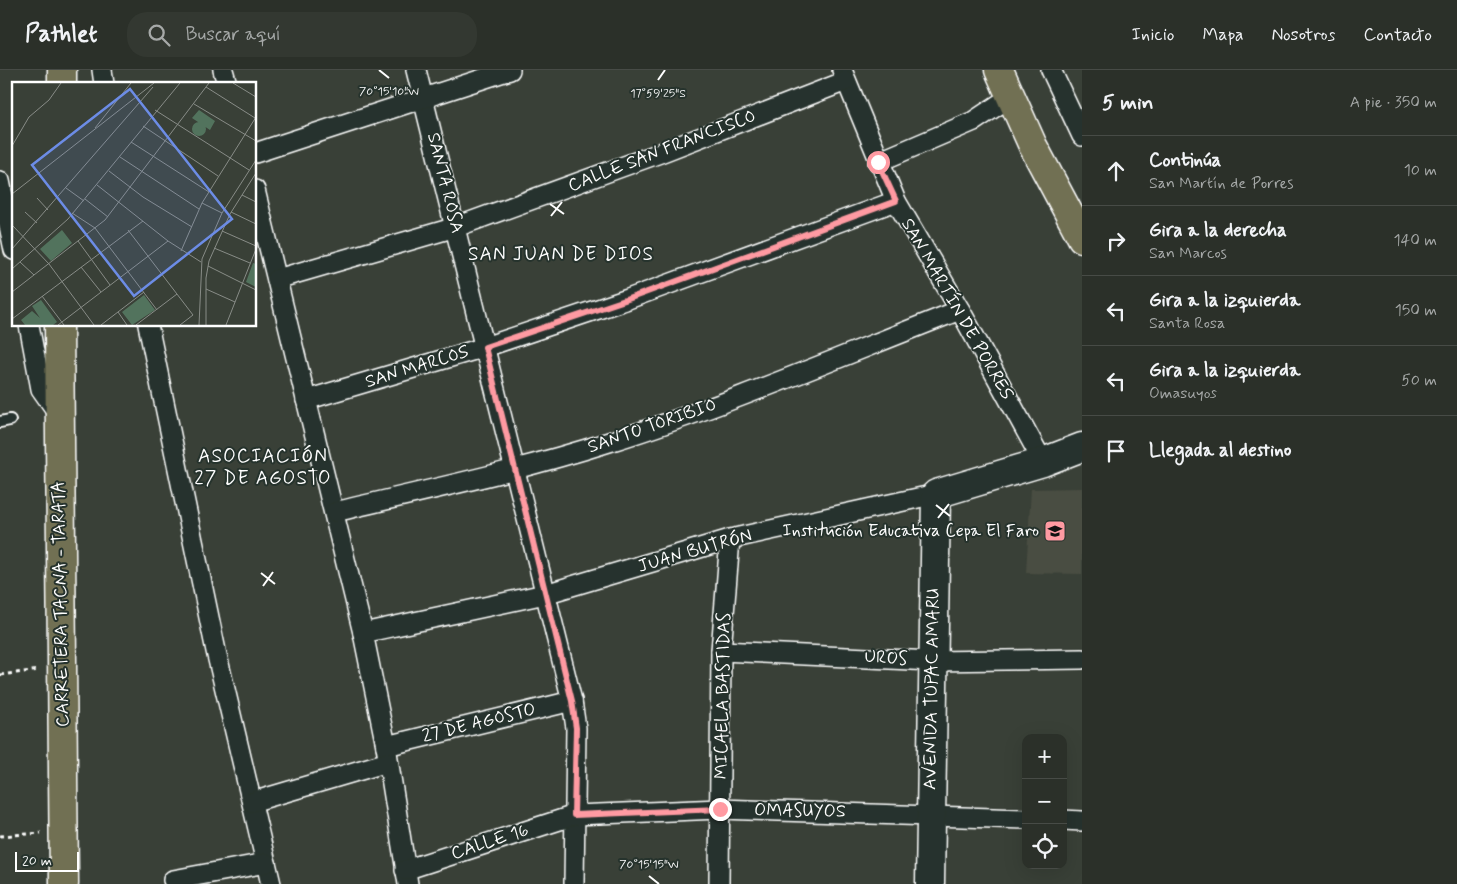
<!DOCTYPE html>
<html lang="es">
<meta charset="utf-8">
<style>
body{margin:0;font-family:Mynerve,sans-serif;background:#333831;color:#f1f3f6}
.controls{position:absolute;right:15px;bottom:15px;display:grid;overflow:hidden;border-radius:10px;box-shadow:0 5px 20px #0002}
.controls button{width:45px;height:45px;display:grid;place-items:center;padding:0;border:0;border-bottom:1px solid #474b46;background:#2b3029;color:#f1f3f6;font:25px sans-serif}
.scale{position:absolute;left:15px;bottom:12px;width:64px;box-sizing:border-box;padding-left:5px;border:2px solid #fff;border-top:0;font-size:14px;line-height:18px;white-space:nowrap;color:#fff;-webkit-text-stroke:4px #26332d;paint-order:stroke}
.stop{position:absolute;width:15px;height:15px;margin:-11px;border:4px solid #ff9aa2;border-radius:50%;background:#fff}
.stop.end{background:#ff9aa2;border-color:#fff;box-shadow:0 1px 5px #0008}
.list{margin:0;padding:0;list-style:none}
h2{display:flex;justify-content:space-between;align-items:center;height:65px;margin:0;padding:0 20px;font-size:21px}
h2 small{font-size:16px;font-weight:400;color:#a6a9a8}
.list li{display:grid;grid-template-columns:32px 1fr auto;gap:15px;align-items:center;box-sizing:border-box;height:70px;padding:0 20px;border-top:1px solid #474b46}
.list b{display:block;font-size:19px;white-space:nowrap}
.list p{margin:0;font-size:16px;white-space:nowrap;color:#a6a9a8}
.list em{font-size:16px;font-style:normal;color:#a6a9a8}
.icon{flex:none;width:28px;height:28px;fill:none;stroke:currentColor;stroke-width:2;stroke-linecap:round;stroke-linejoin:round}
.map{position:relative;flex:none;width:1082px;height:814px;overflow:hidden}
header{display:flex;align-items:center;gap:30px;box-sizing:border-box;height:70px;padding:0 25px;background:#2b3029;border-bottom:1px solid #474b46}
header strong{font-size:24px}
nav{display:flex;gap:28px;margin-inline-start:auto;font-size:18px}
.search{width:350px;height:45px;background:#333831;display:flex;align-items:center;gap:12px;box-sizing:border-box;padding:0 18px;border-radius:20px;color:#a6a9a8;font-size:19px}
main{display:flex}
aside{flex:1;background:#2b3029}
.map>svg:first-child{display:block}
.built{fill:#4a4d42}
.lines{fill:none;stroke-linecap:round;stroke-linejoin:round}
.lane-casing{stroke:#fff;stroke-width:14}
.street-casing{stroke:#fff;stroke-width:22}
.secondary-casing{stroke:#fff;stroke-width:31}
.highway-casing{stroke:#fff;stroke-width:31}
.path{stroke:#fff;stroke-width:3;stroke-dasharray:4 4;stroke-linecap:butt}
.lane{stroke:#26332d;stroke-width:10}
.street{stroke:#26332d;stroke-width:19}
.secondary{stroke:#26332d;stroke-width:28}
.highway{stroke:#716f52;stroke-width:28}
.route{stroke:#ff9aa2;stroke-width:6}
.ticks{fill:none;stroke:#fff;stroke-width:2}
.labels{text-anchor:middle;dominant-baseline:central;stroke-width:4;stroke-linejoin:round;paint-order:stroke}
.street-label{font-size:18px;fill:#fff;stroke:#26332d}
.poi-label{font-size:18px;fill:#fff;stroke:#26332d;text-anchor:end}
.neighbourhood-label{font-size:19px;letter-spacing:1px;fill:#fff;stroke:#26332d}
.inset-road{fill:none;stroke:#888c87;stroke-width:1}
.view{fill:#6c8ce6;fill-opacity:0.15;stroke:#6c8ce6;stroke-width:2.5}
.inset-edge{fill:none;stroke:#fff;stroke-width:2.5}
.ticks-label{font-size:12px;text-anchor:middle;fill:#fff;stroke:#26332d;stroke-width:4;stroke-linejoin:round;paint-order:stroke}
</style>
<header>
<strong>Pathlet</strong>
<div class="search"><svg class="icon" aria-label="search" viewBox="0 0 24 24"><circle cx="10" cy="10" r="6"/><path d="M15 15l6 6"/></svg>Buscar aquí</div>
<nav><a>Inicio</a><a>Mapa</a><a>Nosotros</a><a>Contacto</a></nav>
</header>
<main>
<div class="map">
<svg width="1082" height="814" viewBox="0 0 1082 814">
<rect width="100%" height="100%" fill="#394037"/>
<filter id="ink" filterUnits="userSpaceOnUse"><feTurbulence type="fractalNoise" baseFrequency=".02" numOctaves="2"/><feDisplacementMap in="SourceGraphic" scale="10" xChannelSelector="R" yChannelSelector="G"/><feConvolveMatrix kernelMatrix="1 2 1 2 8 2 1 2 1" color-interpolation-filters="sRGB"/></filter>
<g filter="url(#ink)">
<polygon class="built" points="1082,418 1082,504 1026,503 1031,419"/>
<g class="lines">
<g class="lane-casing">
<polyline id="lane" points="0,352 10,350"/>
</g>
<g class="street-casing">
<g id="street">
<polyline points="102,0 104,14"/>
<polyline points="223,0 227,14"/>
<polyline points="416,0 572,631 576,658 574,814"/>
<polyline points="842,0 896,131 960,240 1043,392"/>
<polyline points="1051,0 1082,66"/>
<polyline points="255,83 510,0"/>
<polyline points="878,92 974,51 1010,27"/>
<polyline points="0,111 14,180"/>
<polyline points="255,120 363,563 386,676 408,814"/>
<polyline points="277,209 456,157 660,83 846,11"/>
<polyline points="29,255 41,319 58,343"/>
<polyline points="148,255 216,581 271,814"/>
<polyline points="306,330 485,277 628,229 896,131"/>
<path d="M335,442C427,420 519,401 609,372C728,335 844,285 960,240"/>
<polyline points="363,563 545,524 730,469 936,424"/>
<polyline points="721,581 932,591 1082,589"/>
<polyline points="386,676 572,631"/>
<polyline points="252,732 388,692"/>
<polyline points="1063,750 1082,751"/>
<polyline points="405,800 575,745 720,739 1026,749"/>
<polyline points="173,810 266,793"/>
<polyline points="719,814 721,581 730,469"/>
</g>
</g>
<g class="secondary-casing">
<polyline id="secondary" points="930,814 936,424 1043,392 1082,377"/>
</g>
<g class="highway-casing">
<g id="highway">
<polyline points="999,0 1033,76 1082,168"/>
<polyline points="62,14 62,0"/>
<polyline points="59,255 64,814"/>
</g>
</g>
<g class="path">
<polyline points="0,605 39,600"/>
<polyline points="0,766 41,763"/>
</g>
<use href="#lane" class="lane"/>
<use href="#street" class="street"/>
<use href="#secondary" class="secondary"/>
<use href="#highway" class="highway"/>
</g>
</g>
<g class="lines" filter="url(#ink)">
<polyline class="route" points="720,739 574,745 576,658 572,631 485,277 628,229 896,131 878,92"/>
</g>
<path class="ticks" d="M379,0L389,8M658,10L665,0M550,134L564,144M551,146L562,132M936,435L950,446M938,448L949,434M261,503L275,514M263,516L273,502M649,806L659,814"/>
<defs>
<g id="school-square" transform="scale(1.125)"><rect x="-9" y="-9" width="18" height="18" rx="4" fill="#ff9aa2" stroke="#26332d"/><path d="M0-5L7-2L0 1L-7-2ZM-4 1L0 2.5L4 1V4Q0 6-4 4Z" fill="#111"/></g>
</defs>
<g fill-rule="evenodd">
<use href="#school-square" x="1055" y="461"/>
</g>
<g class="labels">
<g class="street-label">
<text transform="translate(662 81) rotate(-21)">CALLE SAN FRANCISCO</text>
<text transform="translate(445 113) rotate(76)">SANTA ROSA</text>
<text transform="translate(957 239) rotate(60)">SAN MARTÍN DE PORRES</text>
<text transform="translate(417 297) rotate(-17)">SAN MARCOS</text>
<text transform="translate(652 356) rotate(-19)">SANTO TORIBIO</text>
<text transform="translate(695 481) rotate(-16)">JUAN BUTRÓN</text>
<text transform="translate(61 534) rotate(-91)">CARRETERA TACNA - TARATA</text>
<text transform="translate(886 588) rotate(3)">UROS</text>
<text transform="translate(932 619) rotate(-89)">AVENIDA TUPAC AMARU</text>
<text transform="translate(723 626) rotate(-89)">MICAELA BASTIDAS</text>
<text transform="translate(479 653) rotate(-14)">27 DE AGOSTO</text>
<text transform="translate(800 741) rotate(1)">OMASUYOS</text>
<text transform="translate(490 772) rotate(-18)">CALLE 16</text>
</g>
<g class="poi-label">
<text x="1039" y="461">Institución Educativa Cepa El Faro</text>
</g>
<g class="neighbourhood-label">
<text x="561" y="184">SAN JUAN DE DIOS</text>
<text x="263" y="386">ASOCIACIÓN<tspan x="263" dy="22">27 DE AGOSTO</tspan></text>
</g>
</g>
<g transform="translate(12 12)">
<rect width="244" height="244" fill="#394037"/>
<path d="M187,28L203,39L198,48L180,36ZM180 47a7 7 0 1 1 14 0a7 7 0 1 1-14 0ZM50,148L60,161L39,179L28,167ZM241,181L244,182V205L234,200ZM132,213L143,228L120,243L110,230ZM29,218L45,240L41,243H13L9,238L20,229L28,236L20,224Z" fill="#52735d"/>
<path class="inset-road" d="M221,1L244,15M194,5L243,36M182,22L244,59M143,28L237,88M131,44L206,94M83,46L119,1M119,60L197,110M0,64L17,35L37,18L49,1M108,75L187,127M97,89L131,115L180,145M85,103L156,159L189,180M54,106L72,119M0,112L142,1M230,113L244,120M25,116L36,128M73,117L96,135M190,121L210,131M13,130L25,141M219,130L244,142M60,131L83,146L145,228M1,144L37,182L82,243M116,148L181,233M210,149L244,164M66,159L98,203M202,166L238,181M0,167L141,5M169,169L190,121L244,35M8,180L22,193M196,184L244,208M69,185L89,210M0,187L56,137L168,1M194,207L223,220M0,210L93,138L197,1M30,214L52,243M106,230L115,243M0,237L131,139M46,243L156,159M89,243L132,210M124,243L165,212M168,243L181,233M187,243L190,177L210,131L244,78M194,243V196L197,179L218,132L244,91M214,243L244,167"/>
<path class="view" d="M118,7L220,137L122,214L20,83Z"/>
<rect width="244" height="244" class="inset-edge"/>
</g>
<g class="ticks-label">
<text x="389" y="25">70°15'10"W</text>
<text x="658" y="27">17°59'25"S</text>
<text x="649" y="798">70°15'15"W</text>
</g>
</svg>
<div class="controls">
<button>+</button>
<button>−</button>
<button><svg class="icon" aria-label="locate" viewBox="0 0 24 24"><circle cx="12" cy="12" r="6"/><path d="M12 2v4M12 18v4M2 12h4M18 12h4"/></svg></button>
</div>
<div class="scale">20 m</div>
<div class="stop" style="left:878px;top:92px"></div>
<div class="stop end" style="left:720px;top:739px"></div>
</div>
<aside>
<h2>5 min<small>A pie · 350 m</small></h2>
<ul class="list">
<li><svg class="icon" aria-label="ahead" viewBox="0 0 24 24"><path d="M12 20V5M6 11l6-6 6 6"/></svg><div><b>Continúa</b><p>San Martín de Porres</p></div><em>10 m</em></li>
<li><svg class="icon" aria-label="right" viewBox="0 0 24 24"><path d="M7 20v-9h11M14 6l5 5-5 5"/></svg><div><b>Gira a la derecha</b><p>San Marcos</p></div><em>140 m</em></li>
<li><svg class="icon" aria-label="left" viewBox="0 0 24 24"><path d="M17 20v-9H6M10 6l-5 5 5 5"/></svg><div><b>Gira a la izquierda</b><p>Santa Rosa</p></div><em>150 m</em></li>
<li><svg class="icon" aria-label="left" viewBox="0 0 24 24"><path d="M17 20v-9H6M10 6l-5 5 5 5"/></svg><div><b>Gira a la izquierda</b><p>Omasuyos</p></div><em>50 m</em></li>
<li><svg class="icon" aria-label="arrive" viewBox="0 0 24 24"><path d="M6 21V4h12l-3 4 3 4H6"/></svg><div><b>Llegada al destino</b></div></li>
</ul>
</aside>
</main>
